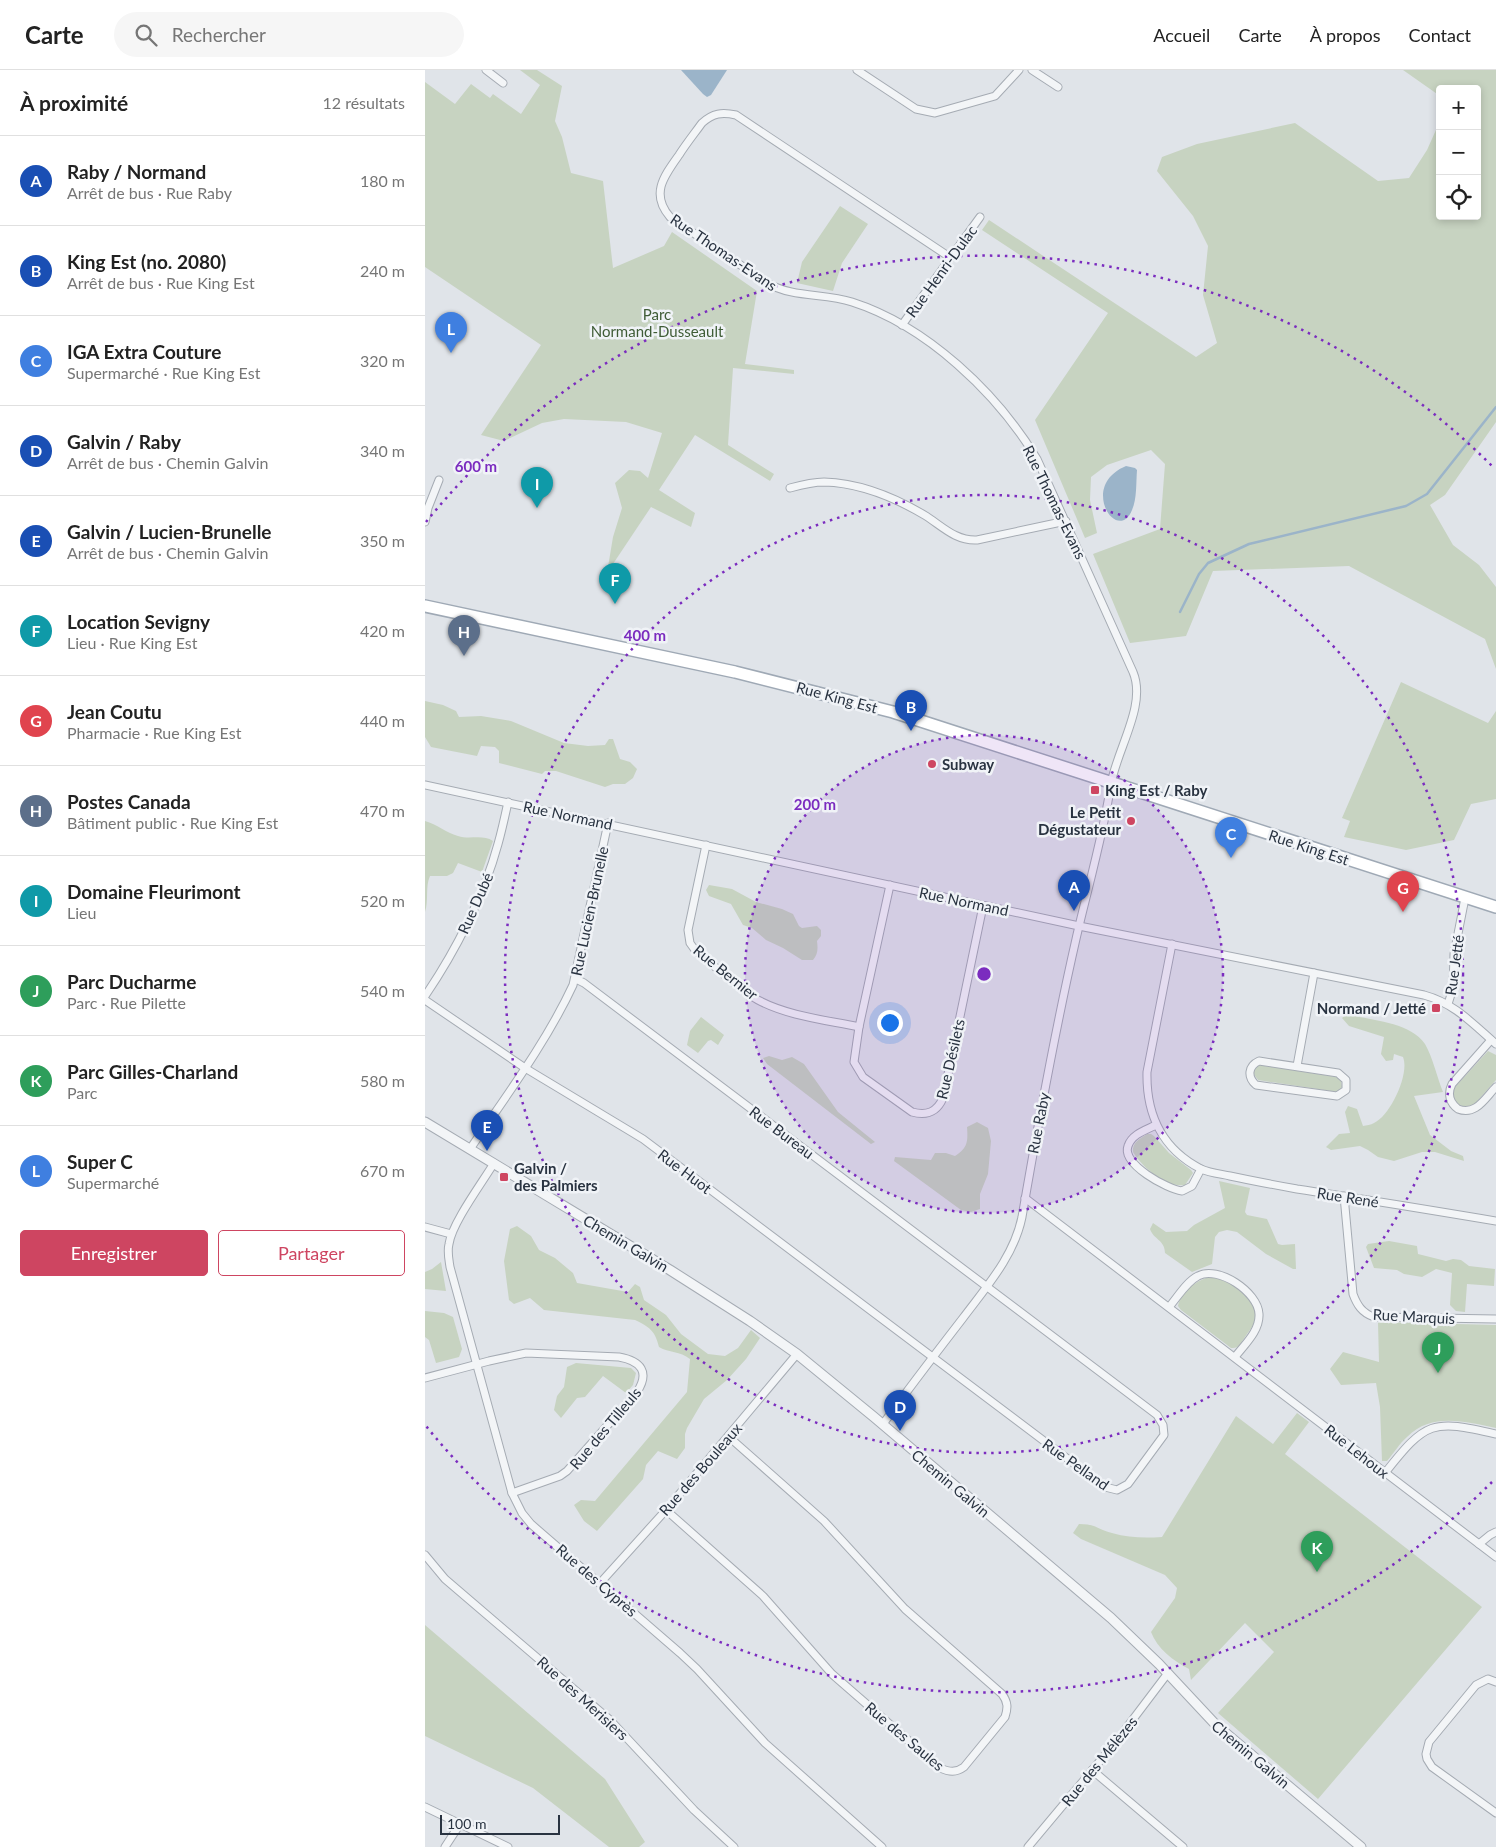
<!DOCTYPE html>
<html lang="fr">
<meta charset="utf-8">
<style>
body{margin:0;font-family:Lato,sans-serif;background:#f6f6f6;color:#222}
.controls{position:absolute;right:15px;top:15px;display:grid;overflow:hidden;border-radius:5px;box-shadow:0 2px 8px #0003}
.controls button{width:45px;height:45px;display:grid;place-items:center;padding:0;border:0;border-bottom:1px solid #e0e0e0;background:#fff;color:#222;font:25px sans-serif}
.scale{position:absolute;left:15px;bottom:12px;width:120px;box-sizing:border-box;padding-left:5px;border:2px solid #293341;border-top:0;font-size:14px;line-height:18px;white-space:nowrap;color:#293341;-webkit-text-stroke:4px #f0f3f7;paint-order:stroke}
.you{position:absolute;left:464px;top:952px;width:18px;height:18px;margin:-12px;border:4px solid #fff;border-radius:50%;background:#1a73e8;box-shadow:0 0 0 8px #1a73e833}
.badge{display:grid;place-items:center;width:32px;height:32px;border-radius:50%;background:#ce4561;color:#fff;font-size:16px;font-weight:700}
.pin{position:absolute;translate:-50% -41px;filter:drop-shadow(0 1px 2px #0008)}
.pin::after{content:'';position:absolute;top:26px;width:18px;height:15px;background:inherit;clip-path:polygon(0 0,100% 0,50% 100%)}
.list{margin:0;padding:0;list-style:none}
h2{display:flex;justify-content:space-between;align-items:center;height:65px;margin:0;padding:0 20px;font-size:21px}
h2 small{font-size:16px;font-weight:400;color:#767676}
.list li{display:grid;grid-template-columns:32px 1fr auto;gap:15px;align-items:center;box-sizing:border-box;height:90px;padding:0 20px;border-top:1px solid #e0e0e0}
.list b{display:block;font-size:19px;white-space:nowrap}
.list p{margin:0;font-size:16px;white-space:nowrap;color:#767676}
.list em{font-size:16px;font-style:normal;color:#767676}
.actions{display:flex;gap:10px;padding:15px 20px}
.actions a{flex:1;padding:11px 0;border:1px solid #ce4561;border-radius:5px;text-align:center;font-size:18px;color:#ce4561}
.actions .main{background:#ce4561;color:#fff}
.icon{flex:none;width:28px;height:28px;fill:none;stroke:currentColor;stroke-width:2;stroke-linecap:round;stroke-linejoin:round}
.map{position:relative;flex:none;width:1071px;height:1777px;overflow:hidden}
header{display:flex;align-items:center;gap:30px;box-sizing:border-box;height:70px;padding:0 25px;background:#fff;border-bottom:1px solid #e0e0e0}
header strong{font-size:24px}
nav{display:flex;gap:28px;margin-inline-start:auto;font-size:18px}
.search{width:350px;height:45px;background:#f6f6f6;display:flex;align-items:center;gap:12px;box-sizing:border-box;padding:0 18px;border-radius:28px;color:#767676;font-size:19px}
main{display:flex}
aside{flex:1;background:#fff}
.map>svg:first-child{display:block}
.green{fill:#c7d3c1}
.water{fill:#9bb4c9}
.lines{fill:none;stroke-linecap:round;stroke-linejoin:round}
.stream{stroke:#9bb4c9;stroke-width:2.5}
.minor-casing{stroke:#a5abb3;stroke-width:9}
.tertiary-casing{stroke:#a5abb3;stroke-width:11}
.primary-casing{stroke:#9fa9b5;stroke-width:14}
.minor{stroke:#f3f5f7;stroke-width:7}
.tertiary{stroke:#f3f5f7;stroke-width:9}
.primary{stroke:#fff;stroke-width:11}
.ring{fill:none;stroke:#7b2cbf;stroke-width:2.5;stroke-dasharray:2.5 5}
.poi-dot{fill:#ce4561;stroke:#f0f3f7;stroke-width:2}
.labels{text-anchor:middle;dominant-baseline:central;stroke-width:5;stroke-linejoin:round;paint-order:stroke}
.street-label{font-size:15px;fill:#293341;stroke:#f0f3f7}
.park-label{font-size:15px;fill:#3f5c36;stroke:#f0f3f7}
.poi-label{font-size:15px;font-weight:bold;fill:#293341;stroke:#f0f3f7;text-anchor:start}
.centre{fill:#7b2cbf;stroke:#f0f3f7;stroke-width:2.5}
.ring-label{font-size:15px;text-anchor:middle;font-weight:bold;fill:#7b2cbf;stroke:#f0f3f7;stroke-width:5;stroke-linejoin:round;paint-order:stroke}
</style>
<header>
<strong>Carte</strong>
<div class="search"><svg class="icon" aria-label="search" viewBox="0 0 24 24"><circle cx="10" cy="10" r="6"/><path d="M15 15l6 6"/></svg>Rechercher</div>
<nav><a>Accueil</a><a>Carte</a><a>À propos</a><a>Contact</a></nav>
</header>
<main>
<aside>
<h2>À proximité<small>12 résultats</small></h2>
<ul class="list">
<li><span class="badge" style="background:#1a4fb4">A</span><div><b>Raby / Normand</b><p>Arrêt de bus · Rue Raby</p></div><em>180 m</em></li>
<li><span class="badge" style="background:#1a4fb4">B</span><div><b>King Est (no. 2080)</b><p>Arrêt de bus · Rue King Est</p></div><em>240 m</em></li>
<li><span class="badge" style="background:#3f7fe0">C</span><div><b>IGA Extra Couture</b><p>Supermarché · Rue King Est</p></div><em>320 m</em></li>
<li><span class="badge" style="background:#1a4fb4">D</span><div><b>Galvin / Raby</b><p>Arrêt de bus · Chemin Galvin</p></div><em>340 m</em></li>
<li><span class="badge" style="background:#1a4fb4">E</span><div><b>Galvin / Lucien-Brunelle</b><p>Arrêt de bus · Chemin Galvin</p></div><em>350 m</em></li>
<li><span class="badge" style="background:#0f9aa8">F</span><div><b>Location Sevigny</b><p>Lieu · Rue King Est</p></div><em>420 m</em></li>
<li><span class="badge" style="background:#e0444e">G</span><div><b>Jean Coutu</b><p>Pharmacie · Rue King Est</p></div><em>440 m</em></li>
<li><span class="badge" style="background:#5c6f8a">H</span><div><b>Postes Canada</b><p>Bâtiment public · Rue King Est</p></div><em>470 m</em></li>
<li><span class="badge" style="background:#0f9aa8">I</span><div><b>Domaine Fleurimont</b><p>Lieu</p></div><em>520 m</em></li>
<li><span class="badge" style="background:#2e9e5b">J</span><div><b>Parc Ducharme</b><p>Parc · Rue Pilette</p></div><em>540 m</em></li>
<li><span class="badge" style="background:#2e9e5b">K</span><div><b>Parc Gilles-Charland</b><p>Parc</p></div><em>580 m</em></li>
<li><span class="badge" style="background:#3f7fe0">L</span><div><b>Super C</b><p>Supermarché</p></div><em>670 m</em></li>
</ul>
<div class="actions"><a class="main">Enregistrer</a><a>Partager</a></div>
</aside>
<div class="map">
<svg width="1071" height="1777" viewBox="0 0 1071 1777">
<rect width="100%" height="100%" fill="#e0e4e9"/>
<g class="green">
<polygon points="95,0 112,0 137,16 130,51 137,67 146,103 178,111 188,198 239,176 247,162 332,221 320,294 369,300 369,304 308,298 303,375 349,404 345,411 270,365 234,420 270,443 266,457 226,437 182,503 188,467 197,438 190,413 204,400 215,401 223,408 237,363 201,352 139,349 117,353 79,371 56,365 116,275 0,197 0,12 30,34 46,14 65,28 68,24 96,44 115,15"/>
<polygon points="978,0 1071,0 1071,352 1020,425 1005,435 1028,475 1054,495 1071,517 1071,599 1060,569 924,496 788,501 761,566 705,573 668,484 735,459 740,394 726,380 682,395 666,407 665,430 672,463 660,468 610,350 683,243 557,160 564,150 771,287 792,273 778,225 783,176 768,146 732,101 737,87 772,74 870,53 953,111 984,108 1002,80 1015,51 1015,146 1052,146 1052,19 1015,19 1015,26"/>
<polygon points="415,136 443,154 417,193 408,221 372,213 377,192"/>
<polygon points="976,612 1063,653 1071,641 1071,729 1046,734 1029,770 981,780 919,767 925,751 917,748"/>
<polygon points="0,631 18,635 31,641 34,647 56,646 86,651 139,673 163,676 180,675 184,669 188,669 195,689 205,692 212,699 208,708 200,714 188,714 180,717 131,701 120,701 117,704 74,693 74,681 70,677 56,676 52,686 6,677 0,667"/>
<path d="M0,751C12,754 21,763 33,766C44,770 58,764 68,771L57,802L33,793L28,803L22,806H5C0,817 4,830 0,842Z"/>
<path d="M284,815L307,819L331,832L357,839L368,844L374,856L377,858L392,856L396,860V866L392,871C393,879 393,884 388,890H377L358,878L341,870L327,858L318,855L306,834L284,826L281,820Z"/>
<path d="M922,944C946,951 984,951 1000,974C1008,988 1012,1007 1018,1022L989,1026L1005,1065L1026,1081L1038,1086L1039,1091L1010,1082H997L969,1091L953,1087L943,1080L935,1076L906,1080L901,1077L914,1064L925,1063L920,1042L923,1036L932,1039L938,1056C941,1055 946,1055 949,1053C965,1046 985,1004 978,987L969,984L968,990L961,991L956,984L959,967L924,956L917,948Z"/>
<polygon points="276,947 299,965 293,975 286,970 283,971 273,983 262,975 265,961"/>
<polygon points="1063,981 1071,985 1071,1010 1047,1037 1043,1038 1034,1035 1028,1028 1028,1022 1030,1017"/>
<polygon points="344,986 357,990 367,987 379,994 413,1042 450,1072 446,1074 342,994 338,988"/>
<polygon points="833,995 912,1007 916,1010 917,1017 912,1022 833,1010 828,1003 830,998"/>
<path d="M552,1052L563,1058L566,1071L563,1104L555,1124V1139L546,1142L536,1140L469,1091L470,1087L506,1090L510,1083H521L530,1086C543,1078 543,1071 542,1057Z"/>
<path d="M722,1064H726L729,1066L744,1083L766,1100L768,1103L760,1115C741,1118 717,1097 708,1082C707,1072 715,1069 722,1064Z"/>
<path d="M794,1111L825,1118L820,1142L822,1145L842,1149L853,1174L857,1175L870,1174L871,1199H868L841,1184L812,1162L802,1160L794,1162L790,1167L787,1194L767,1202L740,1183C740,1170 728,1169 725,1159L728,1153L741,1162L762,1161L769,1155L800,1138Z"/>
<path d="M92,1156L106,1166L114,1180L130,1188L148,1203L152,1213L203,1222L210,1214L215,1217L219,1230L241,1245L256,1264L283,1284L300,1286L313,1278L326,1260L335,1268L321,1289L302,1310L279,1329L262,1358L260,1364V1378L252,1389L233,1381L221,1395L218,1409L172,1461L159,1451L149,1435L156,1430L170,1431L262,1322L265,1289C255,1281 244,1283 234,1277C230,1261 225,1257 210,1250L119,1240L105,1228L89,1234L84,1230L79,1191L85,1159Z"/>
<polygon points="964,1171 992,1176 993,1184 1021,1191 1028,1189 1036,1190 1044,1196 1070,1199 1069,1216 1042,1214 1040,1242 1031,1241 1025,1235 1027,1203 1011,1199 997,1207 979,1204 972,1200 949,1198 941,1177 943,1174"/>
<polygon points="16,1192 21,1221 0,1219 0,1202 7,1199"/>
<path d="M784,1207C801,1208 833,1227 831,1247C830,1254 824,1261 820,1267C816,1273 814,1279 806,1278L756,1240L753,1236C756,1221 771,1211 784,1207Z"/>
<polygon points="0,1241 19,1243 28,1247 37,1279 34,1287 11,1293 4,1270 0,1267"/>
<path d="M955,1252L1071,1255V1358C1041,1352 1007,1342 982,1367C974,1374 969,1383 962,1391H957L955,1337L951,1313L916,1315L905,1299L918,1282L954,1292L953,1253Z"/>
<polygon points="151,1293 206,1298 211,1303 208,1315 201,1323 178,1306 160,1327 152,1328 136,1348 129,1340 132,1326 139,1317 142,1297"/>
<path d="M872,1343L884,1352L860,1384L1057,1537L893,1729L793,1643L849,1582L820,1553L766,1610L764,1599C748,1591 732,1578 726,1562L750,1528L752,1518L740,1505L656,1469L648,1463L654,1454C671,1454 672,1459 687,1463C704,1468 720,1468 737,1467L811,1346L848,1374Z"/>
<polygon points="0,1555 180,1709 220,1772 214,1777 184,1777 108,1718 0,1666"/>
</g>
<g class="water">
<polygon points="256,0 302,0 286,25 282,27 278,24"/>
<path d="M701,396L710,398L712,400C711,412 712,429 707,440C693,475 653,416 701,396Z"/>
</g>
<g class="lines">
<polyline class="stream" points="755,542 774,504 783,493 824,474 981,436 1002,424 1071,337"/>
<g class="minor-casing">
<g id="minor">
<polyline points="61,0 78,13"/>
<polyline points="432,0 491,39 510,43 570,26 594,0"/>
<polyline points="607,0 633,17"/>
<polyline points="477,255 555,147"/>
<path d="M365,418C376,415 388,412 399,412C435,413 471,428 501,446C518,457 531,471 552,470L641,451"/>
<polyline points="0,452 3,438 14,410"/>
<path d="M0,715L654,856L999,925C1029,933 1048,954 1071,974"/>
<path d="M281,775L263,860L265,873L270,880C289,895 313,919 333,930C363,946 401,950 434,957"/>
<path d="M465,815L434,957L429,992L438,1007L487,1042C502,1046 512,1042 518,1028L558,836"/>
<path d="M747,874L722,1002C721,1044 737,1079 776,1099C785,1103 796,1104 805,1106C828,1111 850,1115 872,1119C939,1129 1005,1140 1071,1151"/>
<path d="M0,926C30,882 59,826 73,774C77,760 80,746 83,732"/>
<polyline points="0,930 100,998 218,1069 680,1417 692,1420 703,1414 739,1365 738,1355 732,1345 159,913 151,909"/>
<polyline points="1023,934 1028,918 1029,884 1040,828"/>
<path d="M1066,970L1027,1014C1022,1024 1025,1033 1033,1039C1051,1046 1060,1028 1071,1017"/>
<path d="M834,991L913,1003L921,1010V1020L912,1026L831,1015C822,1007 823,996 834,991Z"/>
<polyline points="872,996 889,903"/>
<path d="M731,1055C721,1060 707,1064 703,1076C696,1094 742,1119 757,1121L767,1116L776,1099"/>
<path d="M45,1079C81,1026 121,973 148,915L183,753"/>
<path d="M69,1093C57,1113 27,1153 24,1174C22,1182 24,1190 25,1197L87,1423L97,1443L106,1454L255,1583L272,1599L340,1673L457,1777"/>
<path d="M919,1126L928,1224C932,1235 937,1243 949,1247L1071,1249"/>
<polyline points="600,1128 1071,1487"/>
<polyline points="0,1157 26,1164"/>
<path d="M744,1237C752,1228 761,1212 773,1206C793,1195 833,1222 834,1244C835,1261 819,1275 810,1287"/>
<path d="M0,1308L64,1291L101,1283L194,1287C216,1291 225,1302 212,1322L142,1401L135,1406L87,1423"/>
<path d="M458,1354C484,1318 511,1283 538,1248C562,1216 589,1186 597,1147C613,1054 630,961 651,869C663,817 678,766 686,714C692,679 722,635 708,602L612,389C572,323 502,256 427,232C399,223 368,228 342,213L245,147C225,124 239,106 254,85C261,74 269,64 277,53C288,43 297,42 311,45L526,188"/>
<path d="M960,1403C1001,1351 1007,1349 1071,1364"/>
<path d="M241,1440L338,1526L407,1604L515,1698C524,1702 531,1703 539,1697L580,1647C583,1638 583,1632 577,1624L480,1539L399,1451L304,1367"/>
<polyline points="1054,1474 1065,1465 1071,1462"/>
<polyline points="0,1485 20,1509 185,1650 269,1740 309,1777"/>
<polyline points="176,1512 241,1440 372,1284"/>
<polyline points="1071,1612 1063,1609 1051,1615 1004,1672 1001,1684 1002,1689 1007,1697 1071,1743"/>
<polyline points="667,1700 758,1777"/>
<polyline points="0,1737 83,1777"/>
<polyline points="20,1777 35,1754"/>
<polyline points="603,1777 690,1673 743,1603"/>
</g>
</g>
<g class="tertiary-casing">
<polyline id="tertiary" points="0,1052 245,1200 325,1251 372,1284 449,1347 686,1548 734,1594 791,1655 936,1777"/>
</g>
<g class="primary-casing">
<polyline id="primary" points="0,536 310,602 468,642 1071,837"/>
</g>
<use href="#minor" class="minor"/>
<use href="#tertiary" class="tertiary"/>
<use href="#primary" class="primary"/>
</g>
<circle cx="559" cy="904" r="239" fill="#7b2cbf" fill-opacity=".12"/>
<g class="ring">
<circle cx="559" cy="904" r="239"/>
<circle cx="559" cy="904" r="479"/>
<path d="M1067 1412A718 718 0 0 1 1 1356M1 452A718 718 0 0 1 1067 396"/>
</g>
<g class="poi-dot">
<circle cx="507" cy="694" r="5"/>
<rect x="665" y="715" width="10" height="10" rx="2.5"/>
<circle cx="706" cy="751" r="5"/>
<rect x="1006" y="933" width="10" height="10" rx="2.5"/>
<rect x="74" y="1102" width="10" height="10" rx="2.5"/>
</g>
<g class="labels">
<g class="street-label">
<text transform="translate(299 182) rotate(34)">Rue Thomas-Evans</text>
<text transform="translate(516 201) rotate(-54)">Rue Henri-Dulac</text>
<text transform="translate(630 432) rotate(64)">Rue Thomas-Evans</text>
<text transform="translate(412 627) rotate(15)">Rue King Est</text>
<text transform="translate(143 745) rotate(12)">Rue Normand</text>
<text transform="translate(884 777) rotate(18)">Rue King Est</text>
<text transform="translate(539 831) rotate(12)">Rue Normand</text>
<text transform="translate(50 833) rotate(-66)">Rue Dubé</text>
<text transform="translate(164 841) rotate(-78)">Rue Lucien-Brunelle</text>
<text transform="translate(1029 895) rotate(-82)">Rue Jetté</text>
<text transform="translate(301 902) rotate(39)">Rue Bernier</text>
<text transform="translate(525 989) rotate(-77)">Rue Désilets</text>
<text transform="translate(613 1053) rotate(-79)">Rue Raby</text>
<text transform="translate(357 1062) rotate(37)">Rue Bureau</text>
<text transform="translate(260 1101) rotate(37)">Rue Huot</text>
<text transform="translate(923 1127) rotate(9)">Rue René</text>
<text transform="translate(201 1173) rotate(31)">Chemin Galvin</text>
<text transform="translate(989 1246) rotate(3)">Rue Marquis</text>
<text transform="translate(180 1358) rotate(-50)">Rue des Tilleuls</text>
<text transform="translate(932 1381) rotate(38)">Rue Lehoux</text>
<text transform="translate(651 1394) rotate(35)">Rue Pelland</text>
<text transform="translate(275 1399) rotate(-49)">Rue des Bouleaux</text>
<text transform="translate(526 1413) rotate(40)">Chemin Galvin</text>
<text transform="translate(172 1510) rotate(41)">Rue des Cyprès</text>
<text transform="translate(158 1628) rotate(42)">Rue des Merisiers</text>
<text transform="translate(480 1666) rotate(40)">Rue des Saules</text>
<text transform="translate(826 1684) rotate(40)">Chemin Galvin</text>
<text transform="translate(674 1691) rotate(-51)">Rue des Mélèzes</text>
</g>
<g class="park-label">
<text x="232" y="244">Parc<tspan x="232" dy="17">Normand-Dusseault</tspan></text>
</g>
<g class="poi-label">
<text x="517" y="694">Subway</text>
<text x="680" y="720">King Est / Raby</text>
<text x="696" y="742" text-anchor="end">Le Petit<tspan x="696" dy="17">Dégustateur</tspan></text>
<text x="1001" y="938" text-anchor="end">Normand / Jetté</text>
<text x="89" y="1098">Galvin /<tspan x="89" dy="17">des Palmiers</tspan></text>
</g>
</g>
<circle cx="559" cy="904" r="8" class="centre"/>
<g class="ring-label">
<text x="51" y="402">600 m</text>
<text x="220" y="571">400 m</text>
<text x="390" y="740">200 m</text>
</g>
</svg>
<div class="controls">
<button>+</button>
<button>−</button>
<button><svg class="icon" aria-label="locate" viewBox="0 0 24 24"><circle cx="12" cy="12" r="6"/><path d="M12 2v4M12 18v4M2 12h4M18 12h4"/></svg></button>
</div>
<div class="scale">100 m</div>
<div class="you"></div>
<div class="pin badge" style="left:649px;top:841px;background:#1a4fb4">A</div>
<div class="pin badge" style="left:486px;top:661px;background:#1a4fb4">B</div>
<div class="pin badge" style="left:806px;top:788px;background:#3f7fe0">C</div>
<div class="pin badge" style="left:475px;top:1361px;background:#1a4fb4">D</div>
<div class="pin badge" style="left:62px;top:1081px;background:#1a4fb4">E</div>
<div class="pin badge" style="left:190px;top:534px;background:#0f9aa8">F</div>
<div class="pin badge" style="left:978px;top:842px;background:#e0444e">G</div>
<div class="pin badge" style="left:39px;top:586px;background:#5c6f8a">H</div>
<div class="pin badge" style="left:112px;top:438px;background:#0f9aa8">I</div>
<div class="pin badge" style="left:1013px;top:1303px;background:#2e9e5b">J</div>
<div class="pin badge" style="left:892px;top:1502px;background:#2e9e5b">K</div>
<div class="pin badge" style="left:26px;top:283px;background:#3f7fe0">L</div>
</div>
</main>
